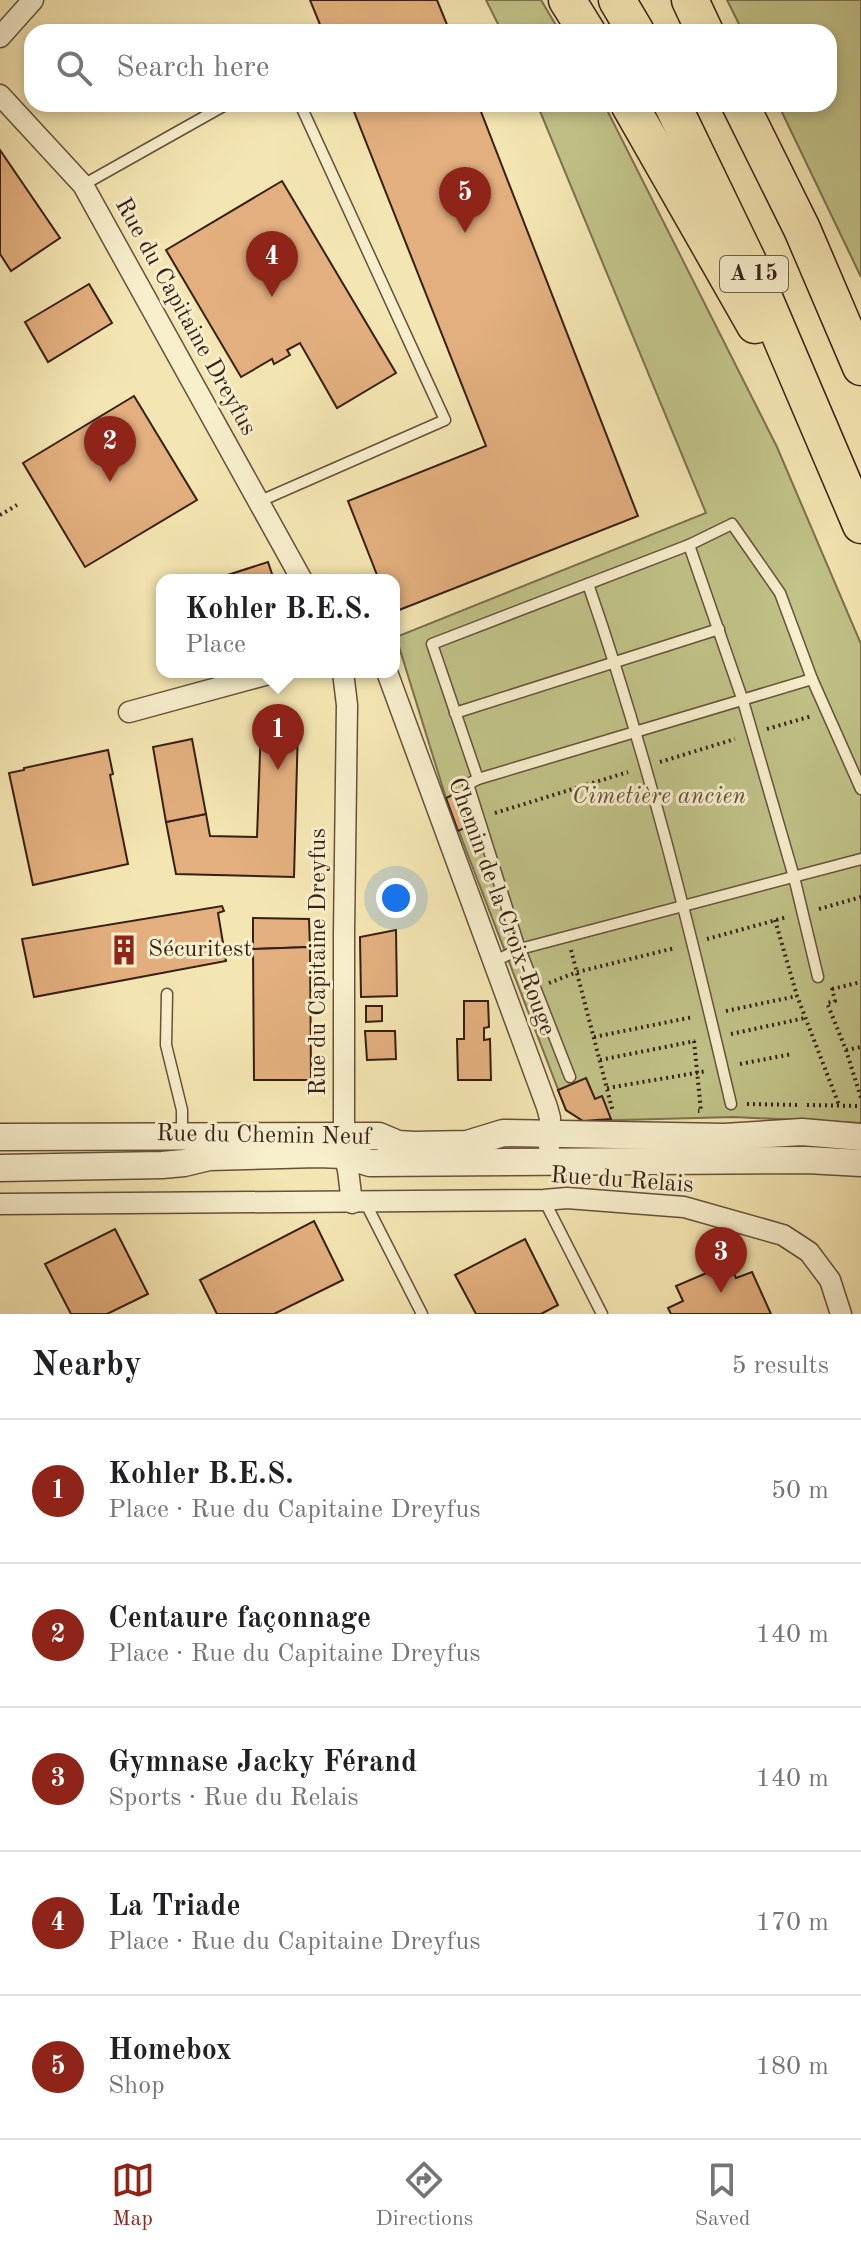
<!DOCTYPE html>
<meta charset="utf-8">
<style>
body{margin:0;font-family:"Old Standard TT",serif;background:#f6f6f6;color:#202124}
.you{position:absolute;left:396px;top:898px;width:28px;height:28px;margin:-20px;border:6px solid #fff;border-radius:50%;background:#1a73e8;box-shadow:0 0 0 12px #1a73e833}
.badge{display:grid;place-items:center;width:52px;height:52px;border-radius:50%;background:#8f2418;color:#fff;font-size:26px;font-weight:700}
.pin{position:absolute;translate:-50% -66px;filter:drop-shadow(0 2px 4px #0008)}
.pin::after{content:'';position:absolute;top:42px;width:28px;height:24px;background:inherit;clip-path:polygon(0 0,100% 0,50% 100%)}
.popup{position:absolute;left:156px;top:574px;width:244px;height:104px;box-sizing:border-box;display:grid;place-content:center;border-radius:16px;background:#fff;filter:drop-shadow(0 2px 6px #0005);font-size:26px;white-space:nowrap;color:#757577}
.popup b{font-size:30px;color:#202124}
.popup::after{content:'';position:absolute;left:50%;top:100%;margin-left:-16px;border:16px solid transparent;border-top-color:#fff}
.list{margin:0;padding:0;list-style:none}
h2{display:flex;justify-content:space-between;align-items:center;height:104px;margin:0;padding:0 32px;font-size:34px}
h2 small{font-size:26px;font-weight:400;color:#757577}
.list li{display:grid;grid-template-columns:52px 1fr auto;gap:24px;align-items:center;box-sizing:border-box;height:144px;padding:0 32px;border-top:2px solid #e0e0e0}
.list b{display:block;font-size:30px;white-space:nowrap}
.list p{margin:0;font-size:26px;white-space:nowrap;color:#757577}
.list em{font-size:26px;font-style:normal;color:#757577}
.icon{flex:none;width:44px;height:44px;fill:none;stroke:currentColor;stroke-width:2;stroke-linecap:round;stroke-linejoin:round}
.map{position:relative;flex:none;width:861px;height:1314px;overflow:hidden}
.search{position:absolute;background:#fff;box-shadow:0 4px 12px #0003;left:24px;right:24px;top:24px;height:88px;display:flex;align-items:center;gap:20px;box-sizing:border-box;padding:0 28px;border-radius:24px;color:#757577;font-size:30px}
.sheet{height:824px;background:#fff}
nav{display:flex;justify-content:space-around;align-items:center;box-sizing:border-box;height:112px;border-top:2px solid #e0e0e0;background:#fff;font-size:22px;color:#757577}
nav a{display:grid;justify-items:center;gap:4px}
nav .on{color:#8f2418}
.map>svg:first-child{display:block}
.green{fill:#c1c388;stroke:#7c714e;stroke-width:2}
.building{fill:#e3af7e;stroke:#361f15;stroke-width:2}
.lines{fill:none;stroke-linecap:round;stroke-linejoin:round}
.service-casing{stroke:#66513c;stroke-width:13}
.minor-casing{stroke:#66513c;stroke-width:23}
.tertiary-casing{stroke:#66513c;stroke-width:29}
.motorway-casing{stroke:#361f15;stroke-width:39}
.path{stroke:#361f15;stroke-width:4;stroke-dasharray:2 4;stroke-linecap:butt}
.service{stroke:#f8efcd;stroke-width:10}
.minor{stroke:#f8efcd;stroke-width:20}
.tertiary{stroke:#f8efcd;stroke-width:26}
.motorway{stroke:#f4e6b2;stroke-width:36}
.labels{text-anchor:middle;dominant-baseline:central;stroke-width:6;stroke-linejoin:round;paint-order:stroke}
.shield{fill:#f8efcd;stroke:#705d4c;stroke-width:2}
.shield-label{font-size:22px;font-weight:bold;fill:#361f15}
.street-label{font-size:24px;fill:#361f15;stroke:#f8efcd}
.park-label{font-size:24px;font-style:italic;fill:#605038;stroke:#f8efcd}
.poi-label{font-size:24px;fill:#361f15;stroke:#f8efcd;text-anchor:start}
</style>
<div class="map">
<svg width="861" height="1314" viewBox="0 0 861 1314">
<rect width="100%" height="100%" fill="#f4e6b2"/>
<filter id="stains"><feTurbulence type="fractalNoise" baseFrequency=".0025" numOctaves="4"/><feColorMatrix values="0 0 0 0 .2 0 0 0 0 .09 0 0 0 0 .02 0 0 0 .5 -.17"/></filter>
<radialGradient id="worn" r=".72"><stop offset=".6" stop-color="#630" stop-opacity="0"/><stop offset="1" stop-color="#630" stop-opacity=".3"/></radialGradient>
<g class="green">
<polygon points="486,0 541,0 560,32 502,32"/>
<polygon points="727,0 861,0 861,277 778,104 829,104 829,32 743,32"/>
<polygon points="537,104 604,104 777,447 861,644 861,1123 734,1117 583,1121 566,1110 446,798 396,637 706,513"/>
</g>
<g class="building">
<polygon points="310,0 437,0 450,32 323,32"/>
<polygon points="351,104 478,104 638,516 394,612 394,580 379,580 348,501 486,446"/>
<polygon points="0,150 60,238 11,271 0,254"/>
<polygon points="282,181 396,373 337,408 300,343 287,350 290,355 274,364 272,359 241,377 166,250"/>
<polygon points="89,284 112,323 48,362 25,322"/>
<polygon points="134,396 197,500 85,567 23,463"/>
<polygon points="268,562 274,580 212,580"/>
<polygon points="261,725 298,726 294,877 176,874 166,822 206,814 210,836 257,837"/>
<polygon points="192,739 206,814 166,822 153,747"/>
<polygon points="108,750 113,774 110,775 128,864 33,885 9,773 24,770 24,768"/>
<polygon points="463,790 476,823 458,831 446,798"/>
<polygon points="222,906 224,911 218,913 226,961 34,997 22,939"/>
<polygon points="253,918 309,919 310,947 253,949"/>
<polygon points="396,930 397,996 361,997 360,937"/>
<polygon points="310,947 311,1080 254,1080 253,949"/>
<polygon points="464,1001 488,1001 489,1027 484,1028 484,1040 490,1039 491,1080 458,1080 457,1039 464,1039"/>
<polygon points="366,1006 382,1006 382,1021 366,1022"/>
<polygon points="365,1031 395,1031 396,1059 367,1060"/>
<polygon points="586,1078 595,1099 602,1096 611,1119 583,1121 566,1110 558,1090"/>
<polygon points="314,1221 343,1280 274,1314 217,1314 200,1280"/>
<polygon points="115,1229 148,1294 107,1314 71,1314 45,1264"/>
<polygon points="525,1239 558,1305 541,1314 476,1314 455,1275"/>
<polygon points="730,1263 736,1278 752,1272 771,1314 671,1314 668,1308 683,1301 676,1286"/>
</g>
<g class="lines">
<g class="service-casing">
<g id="service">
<polyline points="83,185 227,104"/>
<polyline points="258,502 445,420 300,104"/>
<polyline points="689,545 743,701 794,877 818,977"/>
<path d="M588,584C647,754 690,929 731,1104"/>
<polyline points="455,713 719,629"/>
<polyline points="478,779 432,644 689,545 732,524 780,593 812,679 861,789"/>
<polyline points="493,962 520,949 861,859"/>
<polyline points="167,994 166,1045 182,1110 182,1134"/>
<polyline points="570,1077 520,949 468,784 478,779 812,679"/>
<polyline points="544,1200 602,1314"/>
<polyline points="365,1202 422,1314"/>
</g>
</g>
<g class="minor-casing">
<g id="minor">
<polyline points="0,37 33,0"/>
<polyline points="0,95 83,185 302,580"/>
<polyline points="343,672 347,705 344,933 344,1155 348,1170 352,1203"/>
<polyline points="387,672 547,1107 550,1118 549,1147"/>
<polyline points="129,712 276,672"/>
<polyline points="0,1204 544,1200 567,1198 684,1207 783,1235 809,1252 830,1280 841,1314"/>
</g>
</g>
<g class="tertiary-casing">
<g id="tertiary">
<polyline points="0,1137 379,1136 398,1144 414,1145 467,1144 503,1133 724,1137 802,1132 861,1137"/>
<polyline points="0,1168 162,1165 184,1163 209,1157 317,1154 344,1155 370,1163 807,1160 861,1163"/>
</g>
</g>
<g class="motorway-casing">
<g id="motorway">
<polyline points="567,0 587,32"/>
<polyline points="617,0 636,32"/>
<polyline points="690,0 705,32"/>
<polyline points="629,104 755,325"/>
<polyline points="672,104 753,272 861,525"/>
<polyline points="740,104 802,229 861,367"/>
</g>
</g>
<g class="path">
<polyline points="0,515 17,505"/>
<polyline points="767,729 812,716"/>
<polyline points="660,762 735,739"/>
<polyline points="495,813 628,772"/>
<polyline points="819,909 861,897"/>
<polyline points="775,920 797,996 839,1105"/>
<polyline points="707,939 787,917"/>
<polyline points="571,950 613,1112"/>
<polyline points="549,983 577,972 675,948"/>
<polyline points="832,988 835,1001 827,1003 846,1050 861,1098"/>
<polyline points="832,989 861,982"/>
<polyline points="726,1011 797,996"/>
<polyline points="731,1034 805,1018"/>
<polyline points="594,1037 693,1017"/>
<polyline points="694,1041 701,1111 698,1111"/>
<polyline points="846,1050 861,1047"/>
<polyline points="600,1060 695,1041"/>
<polyline points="740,1064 792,1054"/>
<polyline points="607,1088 707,1071"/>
<polyline points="747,1104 799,1105"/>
<polyline points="807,1105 861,1106"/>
</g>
<use href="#service" class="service"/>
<use href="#minor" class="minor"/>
<use href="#tertiary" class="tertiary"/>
<use href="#motorway" class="motorway"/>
</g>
<defs>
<g id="building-bare" transform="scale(2.4)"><path d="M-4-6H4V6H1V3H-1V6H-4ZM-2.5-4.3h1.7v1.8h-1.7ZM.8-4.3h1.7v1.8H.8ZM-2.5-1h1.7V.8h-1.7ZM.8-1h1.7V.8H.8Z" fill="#8f2418" stroke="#f8efcd" stroke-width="2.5" paint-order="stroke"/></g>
</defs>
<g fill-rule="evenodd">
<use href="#building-bare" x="124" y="950"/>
</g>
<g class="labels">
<rect class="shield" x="720" y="256" width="68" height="36" rx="6"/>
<g class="shield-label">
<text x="754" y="274">A 15</text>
</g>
<g class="street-label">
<text transform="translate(185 317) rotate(61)">Rue du Capitaine Dreyfus</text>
<text transform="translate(501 907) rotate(70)">Chemin de la Croix-Rouge</text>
<text transform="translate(319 962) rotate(-90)">Rue du Capitaine Dreyfus</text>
<text transform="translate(264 1136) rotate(1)">Rue du Chemin Neuf</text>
<text transform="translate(622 1181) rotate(4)">Rue du Relais</text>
</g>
<g class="park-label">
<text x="659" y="797">Cimetière ancien</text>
</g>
<g class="poi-label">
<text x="148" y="950">Sécuritest</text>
</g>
</g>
<rect width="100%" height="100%" filter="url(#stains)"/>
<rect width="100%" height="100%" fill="url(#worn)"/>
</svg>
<div class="you"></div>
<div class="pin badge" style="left:278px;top:770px">1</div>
<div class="popup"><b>Kohler B.E.S.</b>Place</div>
<div class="pin badge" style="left:110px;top:482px">2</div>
<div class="pin badge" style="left:721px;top:1293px">3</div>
<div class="pin badge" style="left:272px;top:297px">4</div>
<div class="pin badge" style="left:465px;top:233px">5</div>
<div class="search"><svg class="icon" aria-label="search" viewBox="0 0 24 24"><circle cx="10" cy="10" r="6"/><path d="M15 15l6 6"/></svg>Search here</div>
</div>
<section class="sheet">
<h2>Nearby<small>5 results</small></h2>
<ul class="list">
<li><span class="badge">1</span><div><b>Kohler B.E.S.</b><p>Place · Rue du Capitaine Dreyfus</p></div><em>50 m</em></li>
<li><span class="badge">2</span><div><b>Centaure façonnage</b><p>Place · Rue du Capitaine Dreyfus</p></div><em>140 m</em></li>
<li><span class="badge">3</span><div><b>Gymnase Jacky Férand</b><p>Sports · Rue du Relais</p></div><em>140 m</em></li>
<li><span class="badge">4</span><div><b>La Triade</b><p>Place · Rue du Capitaine Dreyfus</p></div><em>170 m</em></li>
<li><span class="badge">5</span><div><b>Homebox</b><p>Shop</p></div><em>180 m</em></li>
</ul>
</section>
<nav>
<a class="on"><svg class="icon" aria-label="map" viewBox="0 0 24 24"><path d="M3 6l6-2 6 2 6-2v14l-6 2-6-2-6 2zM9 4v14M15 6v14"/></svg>Map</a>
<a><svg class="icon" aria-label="directions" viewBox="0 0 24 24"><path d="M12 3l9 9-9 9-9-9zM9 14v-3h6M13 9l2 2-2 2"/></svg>Directions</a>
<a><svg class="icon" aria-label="saved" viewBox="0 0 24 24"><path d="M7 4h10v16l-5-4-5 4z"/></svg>Saved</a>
</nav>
